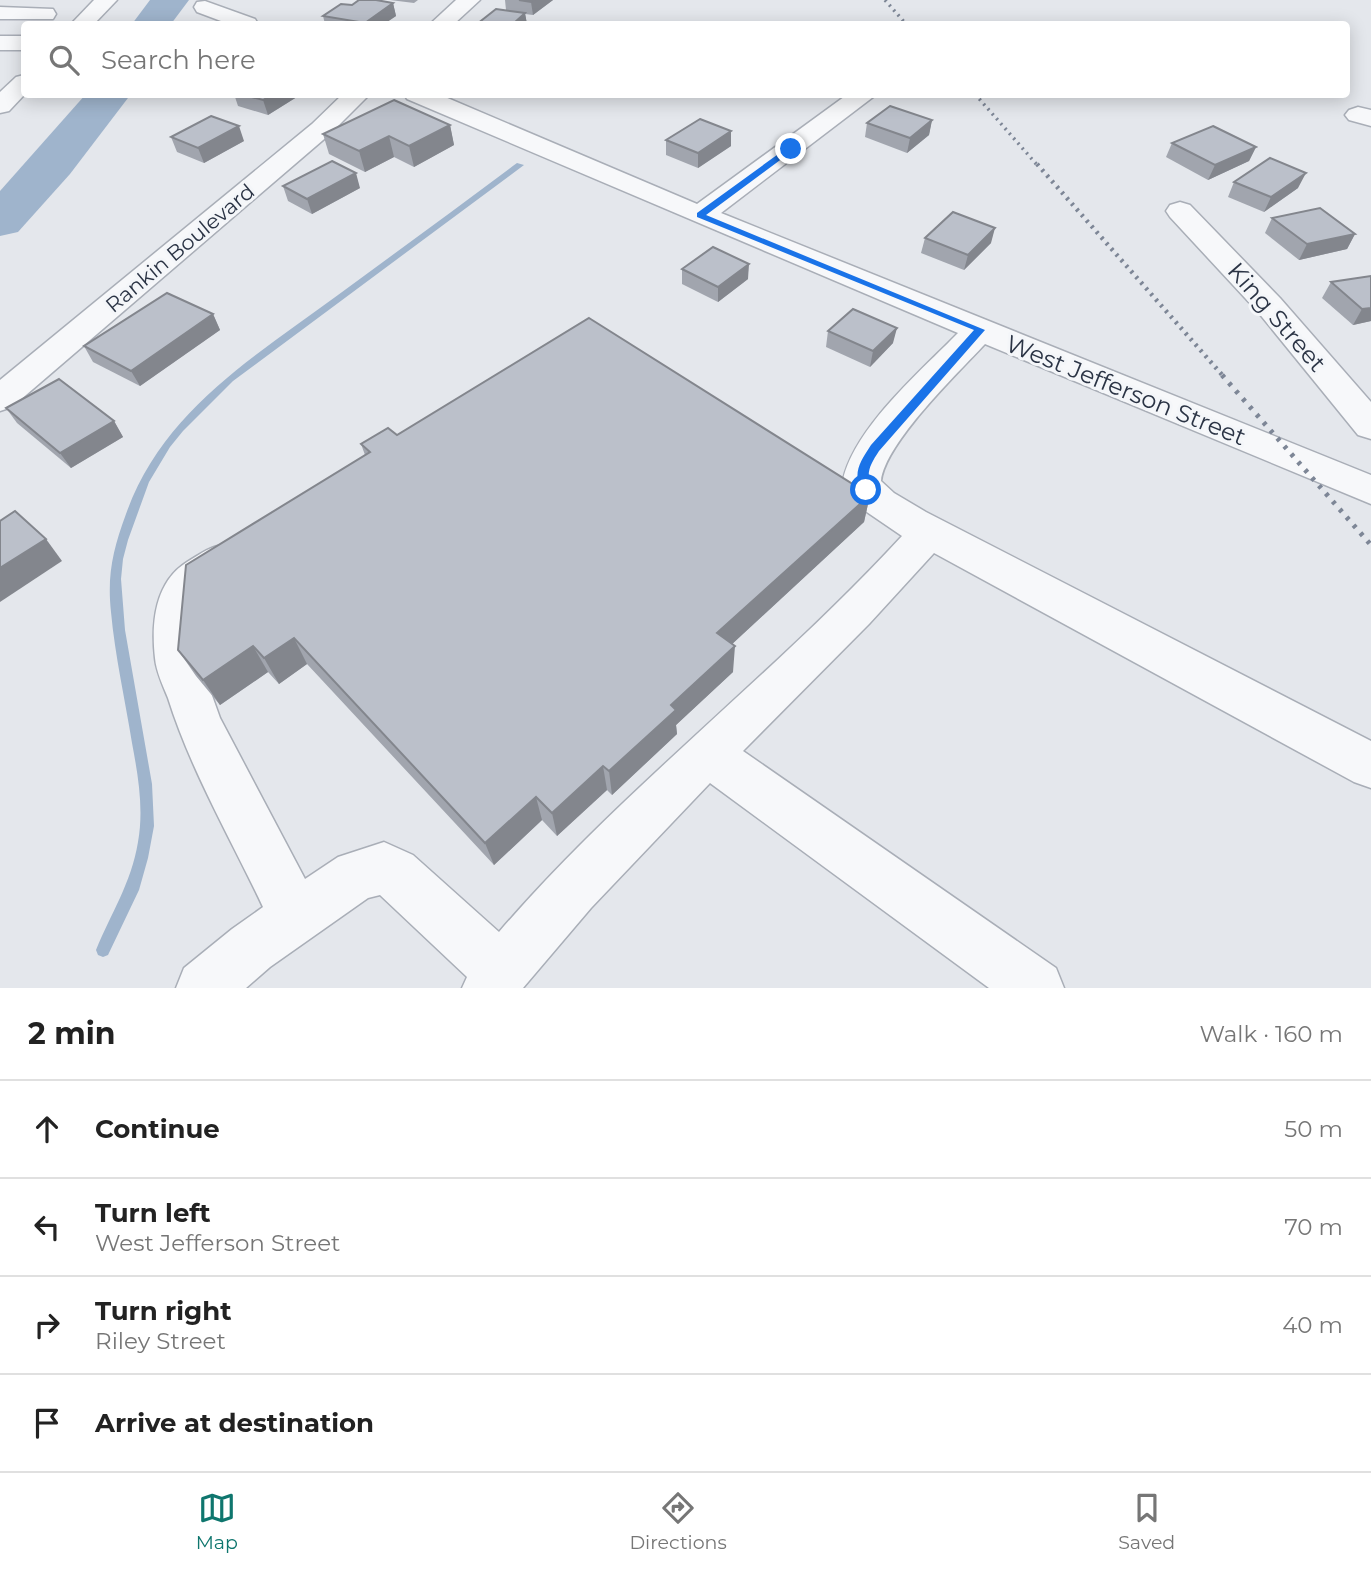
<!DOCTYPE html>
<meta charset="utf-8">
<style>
body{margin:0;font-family:Montserrat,sans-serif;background:#f6f6f6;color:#222}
.stop{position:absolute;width:21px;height:21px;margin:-16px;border:5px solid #1a73e8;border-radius:50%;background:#fff}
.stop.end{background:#1a73e8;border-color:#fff;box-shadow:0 2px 7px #0008}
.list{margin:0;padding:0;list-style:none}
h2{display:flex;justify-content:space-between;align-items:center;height:91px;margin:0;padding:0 28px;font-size:30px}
h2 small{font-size:23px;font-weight:400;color:#767676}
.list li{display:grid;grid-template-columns:46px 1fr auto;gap:21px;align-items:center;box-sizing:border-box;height:98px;padding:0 28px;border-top:2px solid #e0e0e0}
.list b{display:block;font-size:26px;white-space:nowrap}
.list p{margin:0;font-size:23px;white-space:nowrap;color:#767676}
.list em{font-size:23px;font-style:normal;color:#767676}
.icon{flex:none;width:38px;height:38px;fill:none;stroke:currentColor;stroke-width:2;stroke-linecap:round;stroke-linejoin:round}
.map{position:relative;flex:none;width:1371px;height:988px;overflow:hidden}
.search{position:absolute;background:#fff;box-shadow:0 4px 18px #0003;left:21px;right:21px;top:21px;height:77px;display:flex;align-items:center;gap:18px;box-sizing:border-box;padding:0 24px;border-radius:7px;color:#767676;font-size:26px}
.sheet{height:483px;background:#fff}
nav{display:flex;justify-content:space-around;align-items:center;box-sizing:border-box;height:98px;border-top:2px solid #e0e0e0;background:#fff;font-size:19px;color:#767676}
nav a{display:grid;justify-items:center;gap:4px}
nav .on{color:#0f766e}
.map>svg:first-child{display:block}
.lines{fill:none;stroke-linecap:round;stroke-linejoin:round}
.stream{fill:#9fb4cc;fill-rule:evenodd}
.river{fill:#9fb4cc;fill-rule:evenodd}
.minor-casing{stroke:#a9aeb7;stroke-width:3}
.minor{fill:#f7f8fa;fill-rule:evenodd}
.rail-far2{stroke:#7d8696;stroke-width:3.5;stroke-dasharray:2 4.5;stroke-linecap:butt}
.rail-far1{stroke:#7d8696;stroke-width:4.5;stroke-dasharray:2.5 5;stroke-linecap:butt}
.rail{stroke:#7d8696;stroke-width:5;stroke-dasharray:3.5 7;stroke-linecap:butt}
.wall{fill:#a1a5ae}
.shaded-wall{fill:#83868d}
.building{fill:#bbc0ca;stroke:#83868d;stroke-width:2}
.route{fill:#1a73e8}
.labels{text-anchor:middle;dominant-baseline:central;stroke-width:6;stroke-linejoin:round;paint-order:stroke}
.far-street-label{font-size:21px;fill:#2b3445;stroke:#f4f6f9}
.street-label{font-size:24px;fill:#2b3445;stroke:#f4f6f9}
</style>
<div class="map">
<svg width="1371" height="988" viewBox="0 0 1371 988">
<rect width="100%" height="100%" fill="#e4e7ec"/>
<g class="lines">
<path class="stream" d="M517,163L524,165L233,381L183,431L170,447L149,482L128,540L123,559L121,579L125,630L152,784L154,826L148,858L139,890L108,955L103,957L98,955L96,950C111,913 131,884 138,842C144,809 138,775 132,743C125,699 115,656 111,612C107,575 113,549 126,514C163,410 254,357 338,295C398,251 458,207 517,163Z"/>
<g class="river">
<polygon points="150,0 189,0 171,24 132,24"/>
<polygon points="86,94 131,94 70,174 18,232 0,236 0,191"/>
</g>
<g class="minor-casing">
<g id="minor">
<polygon points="94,0 117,0 94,24 71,24"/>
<polygon points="456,0 480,0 454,24 430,24"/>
<polygon points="205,1 255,19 258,24 229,24 197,12 194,7 197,2"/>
<polygon points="0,7 53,9 56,14 53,19 0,19"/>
<rect x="0" y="36" width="24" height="14"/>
<polygon points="24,75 25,94 9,111 0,113 0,92 16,77"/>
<polygon points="343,94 370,94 330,134 12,407 0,411 0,380 312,124"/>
<path d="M404,94H438L697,204L848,94H877L721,213L1371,475V504L985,344C958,373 885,443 881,481L894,493L926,512L1371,741V788L1354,782L934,553L869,624L743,751L1056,968L1064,988H989L710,783L591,908L523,988H462L467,977L380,895L368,898L270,967L246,988H176L184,968L232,929L263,907C231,839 191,771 168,698C163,686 156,671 155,658C151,623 155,582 187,562C207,550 217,540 240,548L246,559L240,570L209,591L199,603V659L220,718L305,879L338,857L384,842L413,855L499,932C622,789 774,675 902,536L858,506L843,480C855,427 921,371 958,333L407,99Z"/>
<polygon points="1358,107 1371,110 1371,126 1349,120 1345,115 1349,110"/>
<polygon points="1180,202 1190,205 1280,298 1371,402 1371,439 1358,435 1258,312 1170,217 1166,211 1170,205"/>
</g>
</g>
<use href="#minor" class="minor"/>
<g class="rail-far2">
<polyline points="885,0 906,24"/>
<polyline points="975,94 1038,166"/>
</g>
<polyline class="rail-far1" points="1037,164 1224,377"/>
<polyline class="rail" points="1222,375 1371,545"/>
</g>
<g class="wall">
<polygon points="390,0 418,0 414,3"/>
<polygon points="505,0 553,0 533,15 525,14 527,24 477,24 506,10"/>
<polygon points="393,3 396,16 384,24 325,24 323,16"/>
<polygon points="234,94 300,95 268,115 238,106"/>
<polygon points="932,120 929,135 907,153 865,137 867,123"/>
<polygon points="450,125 454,145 414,167 394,157 365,172 329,154 323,134"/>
<polygon points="731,131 731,146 698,168 666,155 666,140"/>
<polygon points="171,137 244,141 204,163 177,152"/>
<polygon points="1172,143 1256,147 1249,161 1208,180 1166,157"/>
<polygon points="1234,182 1298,188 1264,212 1228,197"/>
<polygon points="283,186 360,188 312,214 288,201"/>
<polygon points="1272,218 1355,234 1347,249 1299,260 1265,233"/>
<polygon points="925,238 991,243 964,270 921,253"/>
<polygon points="682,269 748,279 718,302 682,284"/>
<polygon points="1371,276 1371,321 1353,325 1322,298 1331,282"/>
<polygon points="213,314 220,330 140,386 93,362 84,346"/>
<polygon points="828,331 893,343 870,367 826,347"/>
<polygon points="6,408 114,421 123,437 71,468 17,423"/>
<polygon points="397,435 870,495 864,522 732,644 733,672 676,725 677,734 612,795 607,790 557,836 542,820 494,865 307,664 279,684 268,672 220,705 196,676 178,650 365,455 361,444"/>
</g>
<g class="shaded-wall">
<polygon points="534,0 553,0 533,15 531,2"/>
<polygon points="393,3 396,16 384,24 365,24 365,23"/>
<polygon points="525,13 527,24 513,24"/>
<polygon points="273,94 300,94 300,95 268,115 263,100"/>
<polygon points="932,120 929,135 907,153 910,138"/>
<polygon points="450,125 454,145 414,167 409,146"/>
<polygon points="239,126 244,141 204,163 198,148"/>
<polygon points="731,131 731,146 698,168 698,153"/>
<polygon points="389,136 394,157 365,172 359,151"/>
<polygon points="1256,147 1249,161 1208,180 1215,165"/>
<polygon points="356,173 360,188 312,214 307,199"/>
<polygon points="1306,173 1298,188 1264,212 1271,197"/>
<polygon points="995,228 991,243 964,270 968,255"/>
<polygon points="1355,234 1347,249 1299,260 1307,244"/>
<polygon points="749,264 748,279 718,302 718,287"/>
<polygon points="1371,308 1371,321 1353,325 1362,309"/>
<polygon points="213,314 220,330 140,386 131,371"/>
<polygon points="897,328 893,343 870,367 873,351"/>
<polygon points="114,421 123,437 71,468 60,453"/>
<polygon points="870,495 864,522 716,659 717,633"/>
<polygon points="46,539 62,561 0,602 0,568"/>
<polygon points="294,638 307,664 279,684 264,658"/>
<polygon points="253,646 268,672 220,705 203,680"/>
<polygon points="735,646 733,672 676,725 677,734 612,795 609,771 671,705"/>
<polygon points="603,766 607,790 557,836 552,813"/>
<polygon points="536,797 542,820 494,865 485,843"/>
</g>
<g class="building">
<polygon points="359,0 376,0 393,3 365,23 323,16 341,4 352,5"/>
<polygon points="519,0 534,0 531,2"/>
<polygon points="496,9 525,13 513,24 477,24"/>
<polygon points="241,94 273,94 263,100"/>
<polygon points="394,100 450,125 409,146 389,136 359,151 323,134"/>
<polygon points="890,106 932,120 910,138 867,123"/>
<polygon points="211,116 239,126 198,148 171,137"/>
<polygon points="700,119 731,131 698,153 666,140"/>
<polygon points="1213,126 1256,147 1215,165 1172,143"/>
<polygon points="1270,158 1306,173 1271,197 1234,182"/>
<polygon points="332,161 356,173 307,199 283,186"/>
<polygon points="1320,208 1355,234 1307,244 1272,218"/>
<polygon points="953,212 995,228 968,255 925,238"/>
<polygon points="713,247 749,264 718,287 682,269"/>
<polygon points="1371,276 1371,308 1362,309 1331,282"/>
<polygon points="167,293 213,314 131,371 84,346"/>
<polygon points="853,309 897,328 873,351 828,331"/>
<polygon points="589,318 870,495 717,633 735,646 671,705 676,710 609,771 603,766 552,813 536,797 485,843 294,638 264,658 253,646 203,680 178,650 186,565 370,452 361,444 388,428 397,435"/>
<polygon points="59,379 114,421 60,453 6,408"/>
<polygon points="15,511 46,539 0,568 0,521"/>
</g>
<path class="route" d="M788,147L795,149L706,215L985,330L879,451C870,465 865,473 872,490L866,494L862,493C852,473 860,462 871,445L974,330L697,217V213Z"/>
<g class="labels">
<g class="far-street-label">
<text transform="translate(180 248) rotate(-40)">Rankin Boulevard</text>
</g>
<g class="street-label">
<text transform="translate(1277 317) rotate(49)">King Street</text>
<text transform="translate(1126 390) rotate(22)">West Jefferson Street</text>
</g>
</g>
</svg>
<div class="stop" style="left:866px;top:490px"></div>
<div class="stop end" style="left:791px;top:149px"></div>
<div class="search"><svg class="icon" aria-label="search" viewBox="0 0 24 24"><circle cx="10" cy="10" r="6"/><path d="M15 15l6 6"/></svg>Search here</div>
</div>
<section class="sheet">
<h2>2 min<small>Walk · 160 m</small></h2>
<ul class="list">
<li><svg class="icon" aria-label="ahead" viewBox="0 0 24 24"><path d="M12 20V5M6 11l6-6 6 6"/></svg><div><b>Continue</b></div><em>50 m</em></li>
<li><svg class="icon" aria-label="left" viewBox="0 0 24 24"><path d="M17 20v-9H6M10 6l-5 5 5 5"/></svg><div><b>Turn left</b><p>West Jefferson Street</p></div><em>70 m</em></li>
<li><svg class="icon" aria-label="right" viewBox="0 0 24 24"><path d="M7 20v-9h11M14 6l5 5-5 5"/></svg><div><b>Turn right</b><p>Riley Street</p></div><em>40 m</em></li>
<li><svg class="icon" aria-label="arrive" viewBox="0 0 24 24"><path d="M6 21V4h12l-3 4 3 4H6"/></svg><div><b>Arrive at destination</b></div></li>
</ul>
</section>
<nav>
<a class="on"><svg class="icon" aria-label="map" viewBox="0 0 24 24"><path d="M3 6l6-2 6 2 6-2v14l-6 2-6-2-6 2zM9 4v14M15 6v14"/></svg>Map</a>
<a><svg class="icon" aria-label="directions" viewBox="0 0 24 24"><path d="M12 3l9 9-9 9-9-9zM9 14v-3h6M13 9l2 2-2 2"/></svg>Directions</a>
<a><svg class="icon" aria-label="saved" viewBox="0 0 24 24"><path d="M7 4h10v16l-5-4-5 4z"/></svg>Saved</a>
</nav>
